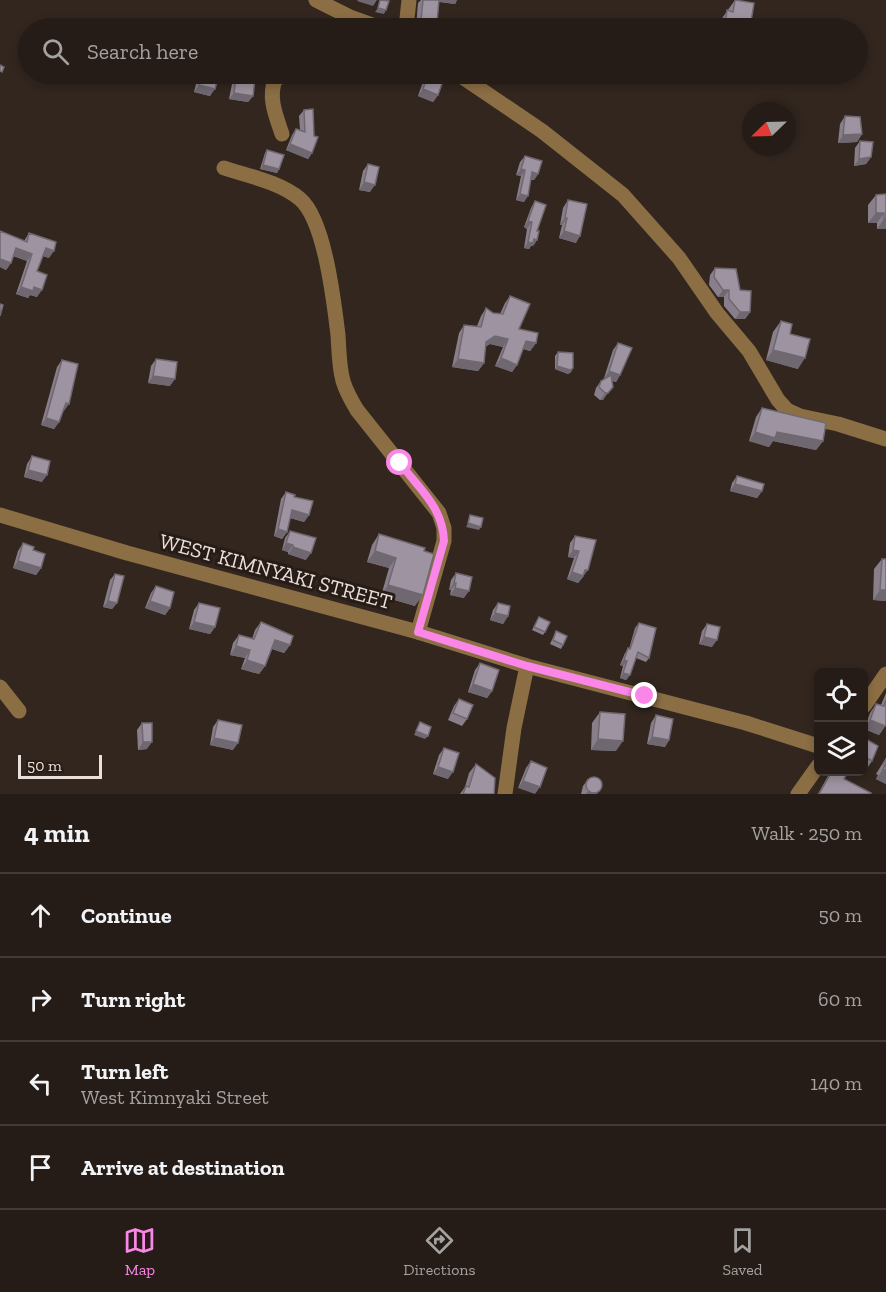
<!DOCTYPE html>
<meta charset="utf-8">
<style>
body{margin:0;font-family:"Zilla Slab",serif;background:#322924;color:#f1f3f6}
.controls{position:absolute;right:18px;bottom:18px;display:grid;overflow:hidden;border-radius:9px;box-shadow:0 3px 9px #0003}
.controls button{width:54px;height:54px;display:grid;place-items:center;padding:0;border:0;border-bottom:2px solid #423a36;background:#261c17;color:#f1f3f6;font:30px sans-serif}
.compass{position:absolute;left:742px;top:102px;width:54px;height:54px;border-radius:50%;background:#261c17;box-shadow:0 3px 9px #0003;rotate:247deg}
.scale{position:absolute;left:18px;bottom:15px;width:84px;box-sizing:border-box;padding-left:6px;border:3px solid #e9e0dc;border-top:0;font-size:16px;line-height:21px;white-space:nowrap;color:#e9e0dc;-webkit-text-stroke:4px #281c16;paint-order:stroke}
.stop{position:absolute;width:18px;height:18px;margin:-14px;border:4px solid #fa87e7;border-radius:50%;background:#fff}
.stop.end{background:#fa87e7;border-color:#fff;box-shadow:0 2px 6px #0008}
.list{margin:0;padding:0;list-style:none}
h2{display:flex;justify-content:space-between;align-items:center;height:78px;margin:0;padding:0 24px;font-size:26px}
h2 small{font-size:20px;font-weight:400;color:#a4a1a1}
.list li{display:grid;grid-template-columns:39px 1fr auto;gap:18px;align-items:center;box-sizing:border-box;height:84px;padding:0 24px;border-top:2px solid #423a36}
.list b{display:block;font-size:22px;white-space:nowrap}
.list p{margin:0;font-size:20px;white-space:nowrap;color:#a4a1a1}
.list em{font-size:20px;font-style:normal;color:#a4a1a1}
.icon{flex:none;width:33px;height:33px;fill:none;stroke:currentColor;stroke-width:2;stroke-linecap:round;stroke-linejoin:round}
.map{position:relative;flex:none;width:886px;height:794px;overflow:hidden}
.search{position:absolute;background:#261c17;box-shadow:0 3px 9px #0003;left:18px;right:18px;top:18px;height:66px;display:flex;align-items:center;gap:15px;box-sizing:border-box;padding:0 21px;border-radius:33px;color:#a4a1a1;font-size:22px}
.sheet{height:414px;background:#261c17}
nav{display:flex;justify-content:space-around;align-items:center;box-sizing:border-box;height:84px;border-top:2px solid #423a36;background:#261c17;font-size:16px;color:#a4a1a1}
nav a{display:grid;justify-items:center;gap:3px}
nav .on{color:#fa87e7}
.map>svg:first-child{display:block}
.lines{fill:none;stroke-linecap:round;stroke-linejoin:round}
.minor{stroke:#8b6e44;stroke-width:15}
.wall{fill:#887f8a}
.shaded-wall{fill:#6f6871}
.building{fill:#9e94a1;stroke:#6f6871;stroke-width:1.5}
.route{stroke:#fa87e7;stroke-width:8}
.labels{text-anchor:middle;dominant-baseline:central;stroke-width:6;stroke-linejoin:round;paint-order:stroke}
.street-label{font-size:21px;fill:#e9e0dc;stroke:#281c16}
</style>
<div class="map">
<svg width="886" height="794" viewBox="0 0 886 794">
<rect width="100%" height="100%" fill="#32261f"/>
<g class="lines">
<g class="minor">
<polyline points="316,0 350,17 381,28"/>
<polyline points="406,28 409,0"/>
<polyline points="458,74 542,131 623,195 679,258 717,313 749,351 778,400 787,410 800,416 838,424 886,439"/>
<path d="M282,134C276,116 268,98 275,80L285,74"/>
<path d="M224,168C248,176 280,182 300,199C325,220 334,303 338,335C339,350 339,367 343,381C346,391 351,400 357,410L439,513L444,528V541L418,632"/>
<polyline points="0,515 127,553 418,632 527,666 746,723 818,746"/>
<polyline points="0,687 19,711"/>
<polyline points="864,706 886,674"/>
<polyline points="505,794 514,728 527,666"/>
<polyline points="798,794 818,766"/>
</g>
</g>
<g class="wall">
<polygon points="421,0 457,0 455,4 439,2 437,22 432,28 416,27 418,3"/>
<polygon points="735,0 750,28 718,28 720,21"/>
<polygon points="235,20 250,28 230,28"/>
<polygon points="169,21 185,28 164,28"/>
<polygon points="200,74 239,74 239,76 253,96 248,102 229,99 232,84 217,81 210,96 194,92 198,76"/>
<polygon points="428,74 438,95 433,102 418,96 424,79"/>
<polygon points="304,110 312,153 308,159 286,150 292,135 296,129 300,130 299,116"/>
<polygon points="845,116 862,134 857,142 838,143 840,124"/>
<polygon points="860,141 871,157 866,164 854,166 855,148"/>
<polygon points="267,150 279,169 277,173 260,169 265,153"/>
<polygon points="525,156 538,174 534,180 531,180 524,202 516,200 521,176 516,175 520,162"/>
<polygon points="368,164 370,192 359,190 363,171"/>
<polygon points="886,194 886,229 877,229 877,223 868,223 868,205 876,195"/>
<polygon points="568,200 576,243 559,238 562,225 560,225 563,208"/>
<polygon points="535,201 537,240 533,246 531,246 529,249 524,248 527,229 524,227 531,208"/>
<polygon points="0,231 24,241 29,233 49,258 43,256 37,271 37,297 30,295 28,298 16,294 27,261 13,256 11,263 6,270 0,267"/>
<polygon points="715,268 750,312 745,319 735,319 724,306 724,297 718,297 709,285 710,275"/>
<polygon points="510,296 519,329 536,343 530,351 523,349 517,365 512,372 495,366 503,347 490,344 485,347 484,363 478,371 452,367 459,333 464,325 477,326 481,316 486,308 493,313 500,314 505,303"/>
<polygon points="781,321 790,334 798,369 766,360 773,332"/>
<polygon points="618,343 620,375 616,382 612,381 603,400 600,400 594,395 596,388 601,381 605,379 604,378 613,350"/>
<polygon points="558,352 573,368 571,372 568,374 555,369 555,356"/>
<polygon points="156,359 170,386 148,383 151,366"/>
<polygon points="62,360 64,411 63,410 59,422 54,429 41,425 57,367"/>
<polygon points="762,408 823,441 816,450 773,441 769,447 749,441 756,417"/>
<polygon points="32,456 42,482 24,477 27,464"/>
<polygon points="737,476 762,491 757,498 730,491 732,483"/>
<polygon points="286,492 294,497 309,515 304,522 290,518 287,532 282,539 274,536 281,499"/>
<polygon points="290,531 306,560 288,554 288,552 282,550 285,538"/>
<polygon points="379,534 424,551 415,606 381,596 389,568 367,562 372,545"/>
<polygon points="575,536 583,577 578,583 567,579 574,558 568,557 570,543"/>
<polygon points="23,543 33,550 41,568 36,575 13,568 18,551"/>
<polygon points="882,559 886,601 873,600 874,569"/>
<polygon points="456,573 464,598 450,595 451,590 449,590 451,580"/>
<polygon points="115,574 117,603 112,609 103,607 110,580"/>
<polygon points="156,586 170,608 165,615 145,608 151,593"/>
<polygon points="199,603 215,627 210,634 189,629 194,610"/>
<polygon points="498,603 508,616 503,624 490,620 493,610"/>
<polygon points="539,617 545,632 543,635 532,630"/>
<polygon points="261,622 290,645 284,653 272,649 265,666 259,674 241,669 245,658 230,655 233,643 239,635 252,639 255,630"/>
<polygon points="639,623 649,658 646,662 636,658 630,675 626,680 620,678 623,666 620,665 625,653 629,649 635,628"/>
<polygon points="707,624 712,647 699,644 702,631"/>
<polygon points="556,631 563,645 561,649 550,644"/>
<polygon points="480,663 492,691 487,698 468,692 475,670"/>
<polygon points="886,693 886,725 879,735 864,729 870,713 876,704 881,705"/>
<polygon points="459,699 467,719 462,726 448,720 454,706"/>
<polygon points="600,712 616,751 591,750 592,723"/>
<polygon points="656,715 669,740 665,747 647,744 651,723"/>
<polygon points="218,720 233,750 210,745 213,727"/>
<polygon points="142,723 147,749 138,750 137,730"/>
<polygon points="864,738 872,761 866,770 864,768"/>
<polygon points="444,748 448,779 433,774 439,755"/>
<polygon points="886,758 886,784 876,779 878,775 876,774"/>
<polygon points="531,761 547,768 518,788 526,768"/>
<polygon points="476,764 494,794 460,794 465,787 469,773"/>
<polygon points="826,771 848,771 844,779 870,794 818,794 829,774"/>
<polygon points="588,779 597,794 581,794 583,786"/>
</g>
<g class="shaded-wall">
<polygon points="358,0 377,0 373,6 357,1"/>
<polygon points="436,0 457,0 455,4 435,1"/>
<polygon points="378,8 386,10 384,14 375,12"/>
<polygon points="421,20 437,22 432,28 416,27"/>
<polygon points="725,25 746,28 722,28"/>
<polygon points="219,74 236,77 232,84 208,79"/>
<polygon points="497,74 524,74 519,80 496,75"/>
<polygon points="199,85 215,89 210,96 194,92"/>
<polygon points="423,89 438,95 433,102 418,96"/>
<polygon points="234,93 253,96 248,102 229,99"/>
<polygon points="862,134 857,142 838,143 843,135"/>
<polygon points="290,144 312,153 308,159 286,150"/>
<polygon points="871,157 866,164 854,166 859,159"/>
<polygon points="263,165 279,169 277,173 260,169"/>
<polygon points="521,169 525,170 521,176 516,175"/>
<polygon points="532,172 538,174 534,180 528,179"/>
<polygon points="364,182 375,185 370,192 359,190"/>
<polygon points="520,194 528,196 524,202 516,200"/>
<polygon points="876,213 884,213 877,223 868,223"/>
<polygon points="565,218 567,218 562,225 560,225"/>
<polygon points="884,219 886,219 886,229 877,229"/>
<polygon points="528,221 532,222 527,229 524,227"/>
<polygon points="564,231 580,236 576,243 559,238"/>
<polygon points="534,239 537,240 533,246 531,246 529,249 524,248 528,242"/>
<polygon points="16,248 32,254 27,261 11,255"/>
<polygon points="46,248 54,251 49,258 41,255"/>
<polygon points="0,259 11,263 6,270 0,267"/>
<polygon points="21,287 34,287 42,290 37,297 30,295 28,298 16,294"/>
<polygon points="723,290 729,290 724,297 718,297"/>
<polygon points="740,312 750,312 745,319 735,319"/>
<polygon points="495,336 508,339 503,347 490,344 480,350 486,342"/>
<polygon points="526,341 536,343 530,351 520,348"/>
<polygon points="773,350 805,358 798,369 766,360"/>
<polygon points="501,358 517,365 512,372 495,366"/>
<polygon points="458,359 484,363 478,371 452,367"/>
<polygon points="557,366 573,368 571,372 568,374 555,369"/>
<polygon points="609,371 620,375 616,382 604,378"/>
<polygon points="153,376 175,379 170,386 148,383"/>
<polygon points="605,393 608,393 603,400 600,400"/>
<polygon points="66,403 69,404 64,411 61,410"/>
<polygon points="46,418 59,422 54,429 41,425"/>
<polygon points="755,432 777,432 823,441 816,450 773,441 769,447 749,441"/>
<polygon points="28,470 47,475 42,482 24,477"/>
<polygon points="735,484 762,491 757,498 730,491"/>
<polygon points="292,510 309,515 304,522 287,517"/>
<polygon points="468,523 481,527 479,530 466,527"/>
<polygon points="278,529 287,532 282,539 274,536"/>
<polygon points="286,543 293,545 288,552 282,550"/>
<polygon points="293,547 311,553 306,560 288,554"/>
<polygon points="573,550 579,551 574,558 568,557"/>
<polygon points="375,551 396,558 389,568 367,562"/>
<polygon points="18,561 41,568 36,575 13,568"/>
<polygon points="585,570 588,570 578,583 567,579 572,572"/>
<polygon points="454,583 456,583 451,590 449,590"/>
<polygon points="388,585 423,595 415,606 381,596"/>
<polygon points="455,588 469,591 464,598 450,595"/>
<polygon points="880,590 886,590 886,601 873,600"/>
<polygon points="108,601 117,603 112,609 103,607"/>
<polygon points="150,601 170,608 165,615 145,608"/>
<polygon points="495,613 508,616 503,624 490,620"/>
<polygon points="194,622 215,627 210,634 189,629"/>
<polygon points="704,637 717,640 712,647 699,644"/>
<polygon points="275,640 290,645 284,653 269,648"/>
<polygon points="236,646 250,650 245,658 230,655"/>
<polygon points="247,660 265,666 259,674 241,669"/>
<polygon points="624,660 627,661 623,666 620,665"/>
<polygon points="623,673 630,675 626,680 620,678"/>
<polygon points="473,684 492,691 487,698 468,692"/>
<polygon points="870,720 885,726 879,735 864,729"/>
<polygon points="416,731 428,736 425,739 414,735"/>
<polygon points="652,737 669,740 665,747 647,744"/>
<polygon points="214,738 238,743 233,750 210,745"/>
<polygon points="598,739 623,741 616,751 591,750"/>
<polygon points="143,742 152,742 147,749 138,750"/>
<polygon points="438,767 453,772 448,779 433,774"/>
<polygon points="883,769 886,770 886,784 876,779"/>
<polygon points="523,781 540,787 535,794 518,788"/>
<polygon points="600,790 597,794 586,794 588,791"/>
</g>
<g class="building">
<polygon points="380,0 389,1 386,10 378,8"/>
<polygon points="423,0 439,0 437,22 421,20"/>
<polygon points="735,0 754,3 750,28 725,25 727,10 733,12"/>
<polygon points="235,20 250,21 250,28 234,28"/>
<polygon points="169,21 186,23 185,28 168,28"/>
<polygon points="0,65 4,67 2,72 0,71"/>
<polygon points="202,74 219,74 215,89 199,85"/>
<polygon points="219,74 239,74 239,76 255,79 253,96 234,93 236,77"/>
<polygon points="428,74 432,74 444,78 438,95 423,89"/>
<polygon points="313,109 314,136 318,137 312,153 290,144 296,129 305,132 304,110"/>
<polygon points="845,116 860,117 862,134 843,135"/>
<polygon points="860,141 873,142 871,157 859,159"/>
<polygon points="267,150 284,155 279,169 263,165"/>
<polygon points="525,156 542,161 538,174 532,172 528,196 520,194 525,170 521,169"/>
<polygon points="368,164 379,167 375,185 364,182"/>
<polygon points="886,194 886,219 884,219 884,213 876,213 876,195"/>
<polygon points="568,200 587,204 580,236 564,231 567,218 565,218"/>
<polygon points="535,201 546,205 537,231 539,231 537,240 534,239 533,243 528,242 532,222 528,221"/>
<polygon points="0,231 27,242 29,233 56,242 54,251 46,248 37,271 47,275 42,290 34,287 33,291 21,287 32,254 16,248 11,263 0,259"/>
<polygon points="715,268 736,269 740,290 751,291 750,312 740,312 729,299 729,290 723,290 714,277"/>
<polygon points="510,296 530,304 519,329 538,333 536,343 526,341 517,365 501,358 508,339 495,336 486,342 484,363 458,359 464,325 481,327 486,308 493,313 503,314"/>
<polygon points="0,304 3,305 0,316"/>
<polygon points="781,321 792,324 790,334 810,339 805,358 773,350"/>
<polygon points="618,343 632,348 620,375 609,371"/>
<polygon points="558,352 573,353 573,368 570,370 557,366"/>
<polygon points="156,359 177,362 175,379 153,376"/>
<polygon points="62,360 78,364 69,404 66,403 59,422 46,418"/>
<polygon points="611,375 613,387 608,393 605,393 599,387 601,381"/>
<polygon points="762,408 826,423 823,441 777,432 775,438 755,432"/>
<polygon points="32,456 50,461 47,475 28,470"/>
<polygon points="737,476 764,484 762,491 735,484"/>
<polygon points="286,492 295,495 294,497 313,501 309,515 292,510 287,532 278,529"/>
<polygon points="470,515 483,518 481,527 468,523"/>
<polygon points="290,531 316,538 311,553 293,547 293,545 286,543"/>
<polygon points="379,534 425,548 424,551 434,554 423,595 388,585 396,558 375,551"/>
<polygon points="575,536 596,540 588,570 585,570 583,576 572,572 579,551 573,550"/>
<polygon points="23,543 34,547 33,550 45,554 41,568 18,561"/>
<polygon points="882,559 886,559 886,590 880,590"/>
<polygon points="456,573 472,577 469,591 455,588 456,583 454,583"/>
<polygon points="115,574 124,576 117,603 108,601"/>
<polygon points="156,586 174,592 170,608 150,601"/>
<polygon points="199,603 220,608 215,627 194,622"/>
<polygon points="498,603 510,606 508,616 495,613"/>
<polygon points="539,617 550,622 545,632 534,627"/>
<polygon points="261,622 293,636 290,645 275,640 265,666 247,660 250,650 236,646 239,635 254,639"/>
<polygon points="639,623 656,628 649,658 638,652 630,675 623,673 627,661 624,660 628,648 630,649"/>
<polygon points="707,624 720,627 717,640 704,637"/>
<polygon points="556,631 567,636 563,645 553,640"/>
<polygon points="480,663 499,670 492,691 473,684"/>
<polygon points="459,699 473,705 467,719 453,713"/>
<polygon points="886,700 886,725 885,726 870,720 876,704 884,706"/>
<polygon points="600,712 625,714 623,741 598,739"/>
<polygon points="656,715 673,719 669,740 652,737"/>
<polygon points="218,720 242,725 238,743 214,738"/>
<polygon points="420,722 431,727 428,736 416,731"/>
<polygon points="142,723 152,723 152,742 143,742"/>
<polygon points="864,738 878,746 872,761 864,756"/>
<polygon points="444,748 459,753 453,772 438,767"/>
<polygon points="886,759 886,770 883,769 885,765 883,764"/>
<polygon points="531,761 547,768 540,787 523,781"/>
<polygon points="476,764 495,778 494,794 463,794 466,786 469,787"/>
<polygon points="832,771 848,771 844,779 871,793 870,794 819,794"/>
<circle cx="594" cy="785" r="8"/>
</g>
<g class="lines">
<path class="route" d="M400,463C419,489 443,507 444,541L418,632L527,666L645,696"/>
</g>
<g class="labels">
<g class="street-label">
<text transform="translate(276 571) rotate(15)">WEST KIMNYAKI STREET</text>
</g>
</g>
</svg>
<div class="controls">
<button><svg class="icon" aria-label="locate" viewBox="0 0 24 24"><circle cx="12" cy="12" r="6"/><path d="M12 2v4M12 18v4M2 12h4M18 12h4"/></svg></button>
<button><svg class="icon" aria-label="layers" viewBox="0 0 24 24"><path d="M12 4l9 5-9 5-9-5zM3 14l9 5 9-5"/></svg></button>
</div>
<svg class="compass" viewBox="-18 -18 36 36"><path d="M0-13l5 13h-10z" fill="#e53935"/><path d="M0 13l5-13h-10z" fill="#a4a1a1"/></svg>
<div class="scale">50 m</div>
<div class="stop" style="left:400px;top:463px"></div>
<div class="stop end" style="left:645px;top:696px"></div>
<div class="search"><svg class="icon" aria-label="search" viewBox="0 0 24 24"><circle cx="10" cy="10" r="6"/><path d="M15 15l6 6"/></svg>Search here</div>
</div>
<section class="sheet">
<h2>4 min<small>Walk · 250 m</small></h2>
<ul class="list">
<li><svg class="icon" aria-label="ahead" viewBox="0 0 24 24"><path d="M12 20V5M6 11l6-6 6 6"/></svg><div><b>Continue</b></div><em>50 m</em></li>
<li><svg class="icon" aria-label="right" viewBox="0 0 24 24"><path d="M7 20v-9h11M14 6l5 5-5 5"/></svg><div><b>Turn right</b></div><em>60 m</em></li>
<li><svg class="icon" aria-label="left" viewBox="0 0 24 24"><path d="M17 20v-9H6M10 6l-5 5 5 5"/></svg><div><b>Turn left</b><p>West Kimnyaki Street</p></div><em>140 m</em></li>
<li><svg class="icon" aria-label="arrive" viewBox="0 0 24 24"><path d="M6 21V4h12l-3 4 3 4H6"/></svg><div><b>Arrive at destination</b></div></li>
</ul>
</section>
<nav>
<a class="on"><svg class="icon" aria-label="map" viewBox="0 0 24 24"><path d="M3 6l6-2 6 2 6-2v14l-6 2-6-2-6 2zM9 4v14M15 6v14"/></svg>Map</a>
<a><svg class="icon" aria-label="directions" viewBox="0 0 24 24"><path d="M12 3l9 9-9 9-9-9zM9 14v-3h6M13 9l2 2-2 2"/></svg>Directions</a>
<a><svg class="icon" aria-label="saved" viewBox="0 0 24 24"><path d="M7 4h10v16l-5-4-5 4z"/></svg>Saved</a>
</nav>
